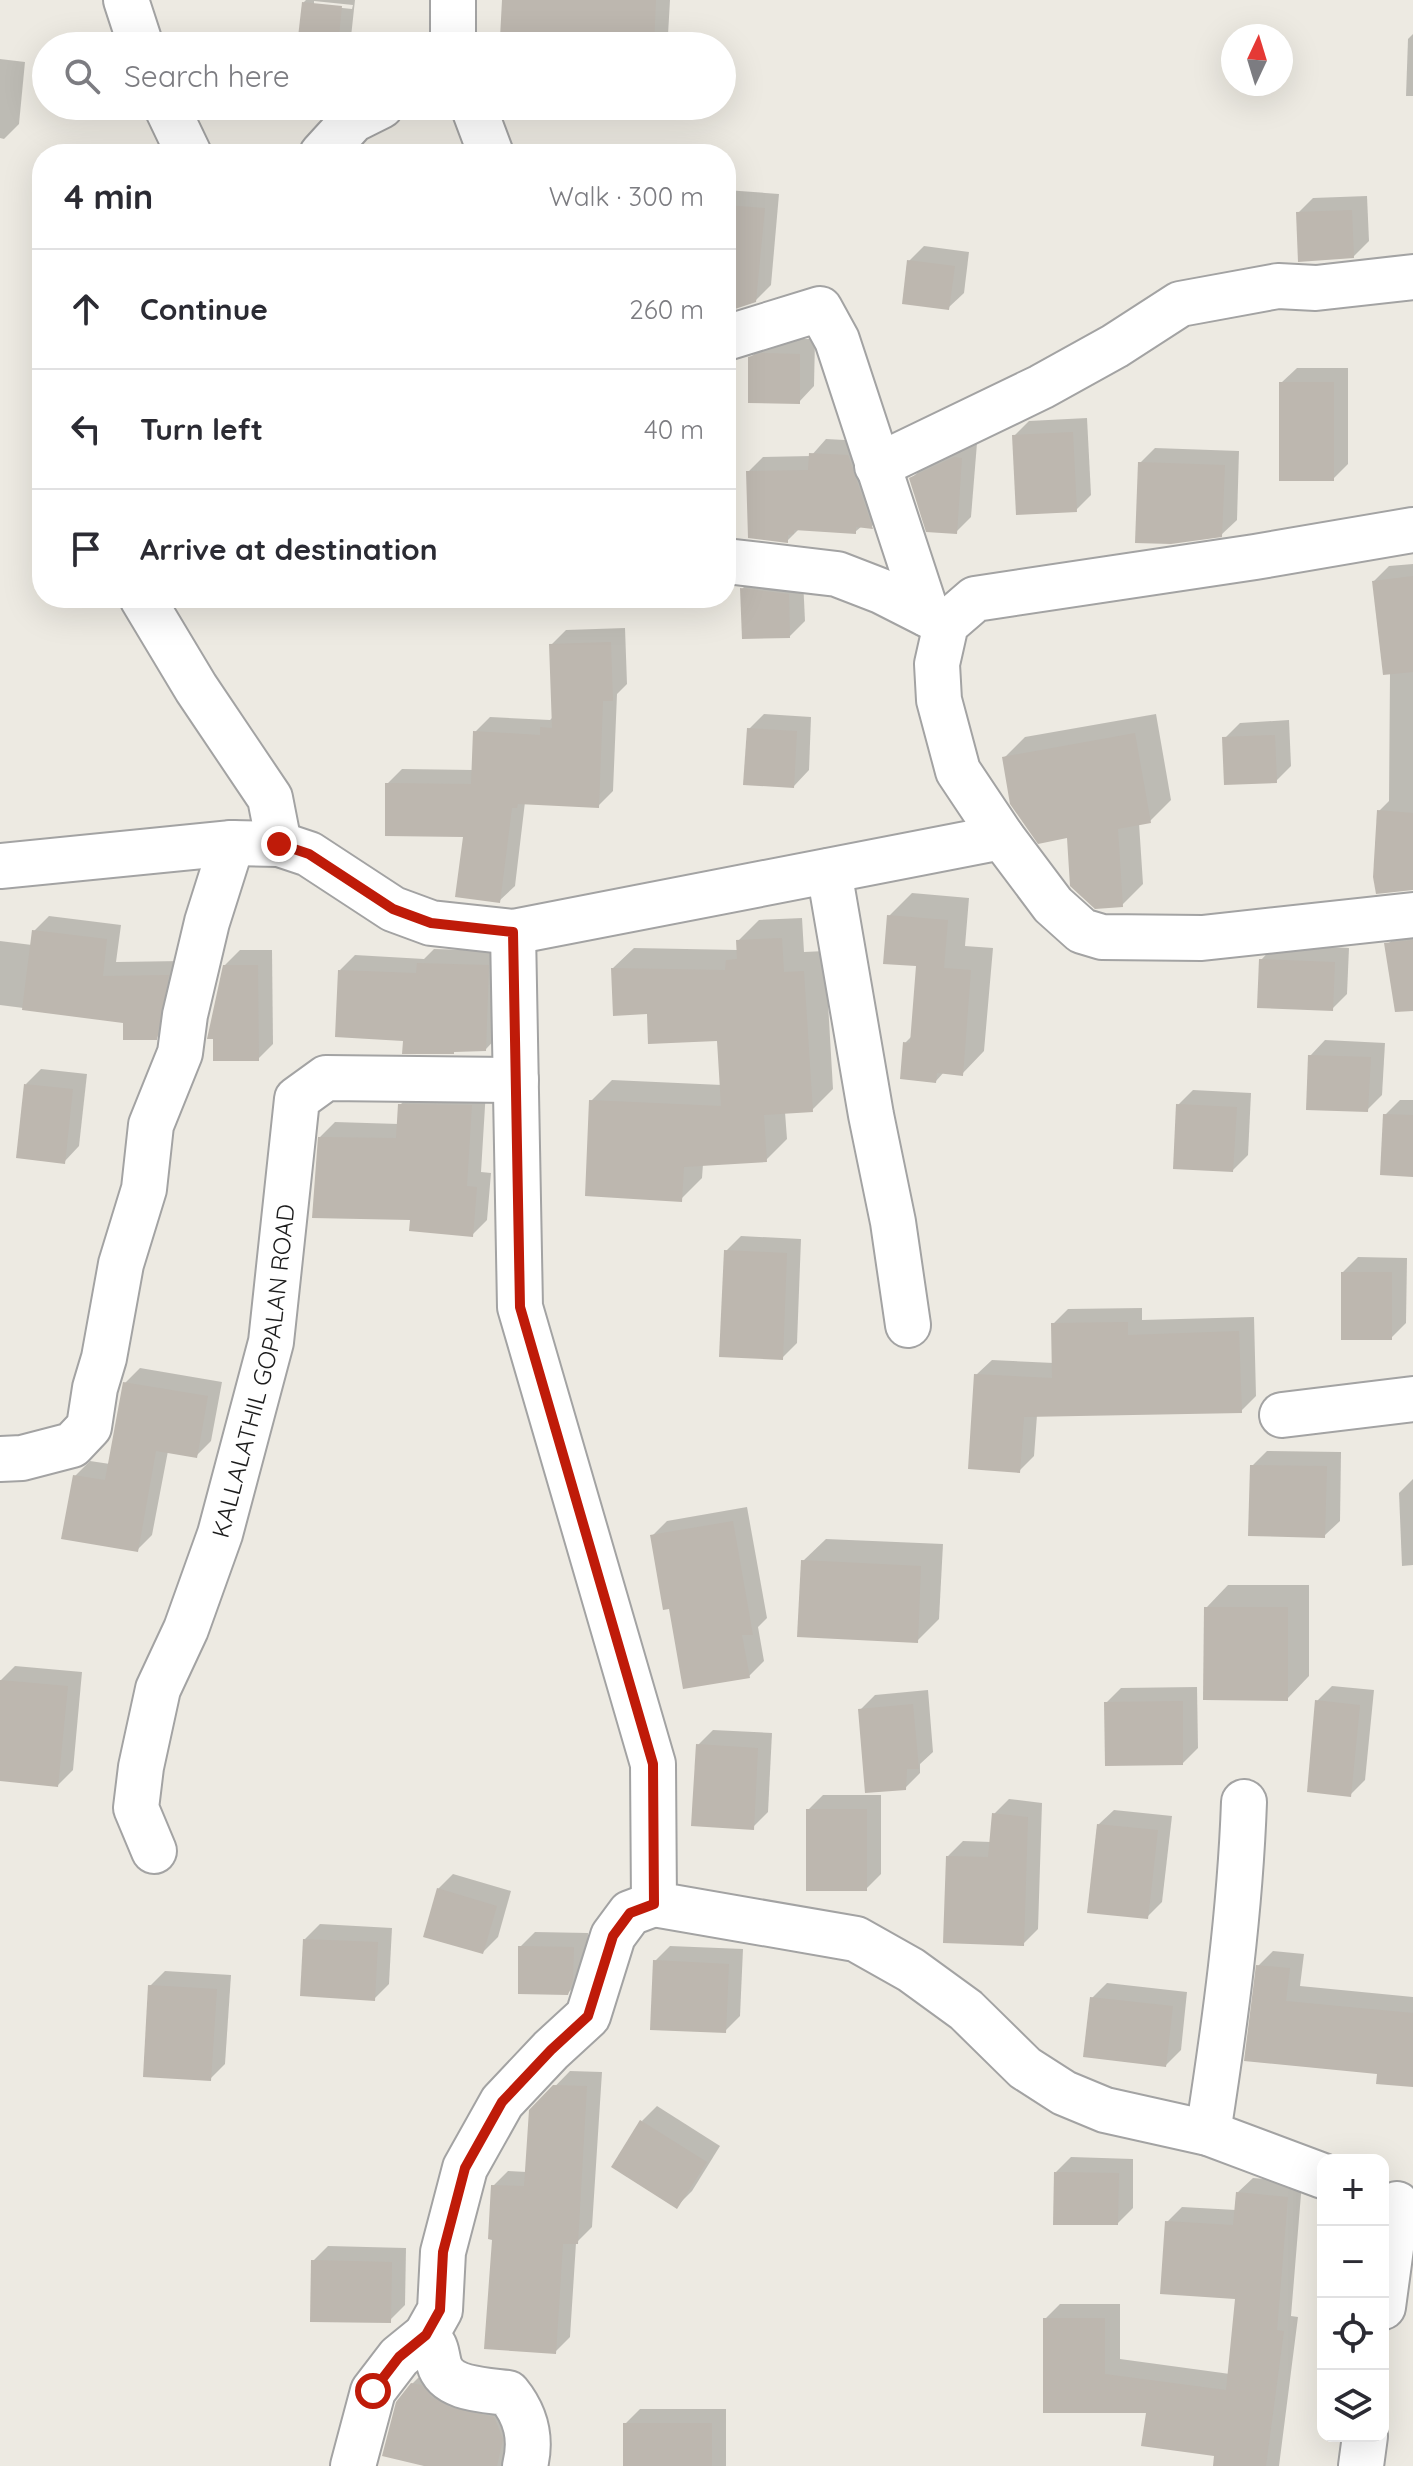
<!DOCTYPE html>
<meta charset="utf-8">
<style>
body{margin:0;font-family:Quicksand,sans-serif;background:#f7f7f7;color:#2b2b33}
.controls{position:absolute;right:24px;bottom:24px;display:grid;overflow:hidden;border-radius:16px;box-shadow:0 8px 32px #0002}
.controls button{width:72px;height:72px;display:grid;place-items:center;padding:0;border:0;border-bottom:2px solid #e1e1e2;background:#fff;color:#2b2b33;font:40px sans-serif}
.compass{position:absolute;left:1221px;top:24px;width:72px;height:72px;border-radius:50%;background:#fff;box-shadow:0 8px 32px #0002;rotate:4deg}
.stop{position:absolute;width:24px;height:24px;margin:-18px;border:6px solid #bf1b09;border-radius:50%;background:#fff}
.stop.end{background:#bf1b09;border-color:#fff;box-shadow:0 2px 8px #0008}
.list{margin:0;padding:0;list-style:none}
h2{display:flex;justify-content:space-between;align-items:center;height:104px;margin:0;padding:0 32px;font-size:34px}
h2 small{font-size:26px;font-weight:400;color:#7c7c81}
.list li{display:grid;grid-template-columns:52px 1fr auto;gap:24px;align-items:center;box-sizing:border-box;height:120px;padding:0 32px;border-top:2px solid #e1e1e2}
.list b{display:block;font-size:30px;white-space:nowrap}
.list em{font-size:26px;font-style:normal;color:#7c7c81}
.icon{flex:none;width:44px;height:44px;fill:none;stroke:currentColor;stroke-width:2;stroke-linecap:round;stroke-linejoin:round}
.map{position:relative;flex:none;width:1413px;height:2466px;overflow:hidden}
.search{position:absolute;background:#fff;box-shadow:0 8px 32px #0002;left:32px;top:32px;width:704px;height:88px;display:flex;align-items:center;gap:20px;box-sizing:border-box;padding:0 28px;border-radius:44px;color:#7c7c81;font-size:30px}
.panel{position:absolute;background:#fff;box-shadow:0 8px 32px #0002;left:32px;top:144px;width:704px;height:464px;border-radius:32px}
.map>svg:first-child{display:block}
.shadow{fill:#0003;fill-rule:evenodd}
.building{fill:#bdb7af}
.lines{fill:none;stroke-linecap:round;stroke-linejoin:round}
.minor-casing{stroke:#a3a3a3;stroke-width:48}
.minor{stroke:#fff;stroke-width:44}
.route{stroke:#bf1b09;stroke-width:10}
.labels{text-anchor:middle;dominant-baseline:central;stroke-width:6;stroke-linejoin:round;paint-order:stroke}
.street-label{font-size:24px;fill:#1c1c1c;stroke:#fff}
</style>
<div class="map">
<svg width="1413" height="2466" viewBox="0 0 1413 2466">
<rect width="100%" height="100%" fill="#edeae2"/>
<g class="shadow">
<path d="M306,0H355L350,46H299L304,2ZM314,1L353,5L352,9L314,5Z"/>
<polygon points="504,0 670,0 668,35 657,46 599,46 600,41"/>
<polygon points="1413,34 1413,96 1406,96 1408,39"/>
<polygon points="0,59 25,62 19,124 4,139 0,138"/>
<polygon points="726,190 779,194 771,285 755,301 726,310"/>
<polygon points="1367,196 1369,241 1353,257 1298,213 1313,198"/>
<polygon points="924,246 969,252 964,293 948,308 909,261"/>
<polygon points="778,339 815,339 814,386 799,402 750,358 765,343"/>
<polygon points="1297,368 1348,368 1348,464 1333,479 1281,383"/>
<polygon points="1087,418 1091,495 1076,510 1014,436 1029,421"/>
<polygon points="826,439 863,441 887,512 872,526 862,526 855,532 799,529 787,541 748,472 763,457 811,456"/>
<polygon points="970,443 977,443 971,517 956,532 911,479 926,464"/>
<polygon points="1155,448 1239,451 1237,520 1221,535 1140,463"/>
<polygon points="1413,564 1413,888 1379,811 1389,801 1390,672 1374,581 1389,566"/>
<polygon points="757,574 803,579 805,621 790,636 742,589"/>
<polygon points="625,628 627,684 617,694 613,791 598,806 525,802 515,886 499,901 465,835 387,784 402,769 473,770 475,732 490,717 550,720 553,717 551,645 566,630"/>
<polygon points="764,714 811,717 809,770 794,786 749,729"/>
<polygon points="1156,714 1171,800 1150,821 1139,823 1143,884 1122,905 1004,758 1025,737"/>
<polygon points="1289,720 1291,766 1276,781 1225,738 1240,723"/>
<polygon points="912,893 969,898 965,946 993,948 984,1051 962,1074 944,1072 936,1081 905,1043 913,1035 918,964 889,916"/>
<polygon points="49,916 121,925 116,962 182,961 171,1022 156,1038 125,1021 0,1005 0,941 32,945 34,931"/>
<polygon points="802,918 804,952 825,951 833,1089 812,1110 785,1112 787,1139 766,1160 703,1164 702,1178 681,1199 591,1101 612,1080 722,1085 719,1039 649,1012 613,968 634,948 738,950 738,941 759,920"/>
<polygon points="1413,929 1413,997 1386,946 1401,931"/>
<polygon points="1276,944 1349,948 1347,994 1332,1009 1261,960"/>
<polygon points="434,949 503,951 501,1033 486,1049 405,1039 340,970 355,955 424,959"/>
<polygon points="240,950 272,950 273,1044 258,1059 224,966"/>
<polygon points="1325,1040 1385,1043 1382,1095 1367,1110 1310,1056"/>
<polygon points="41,1069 87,1074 79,1146 64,1162 26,1084"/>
<polygon points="415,1090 486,1090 481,1172 491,1173 487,1220 472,1235 412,1218 320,1137 335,1122 399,1124 400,1105"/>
<polygon points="1193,1090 1251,1093 1248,1155 1233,1170 1178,1105"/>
<polygon points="1400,1100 1413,1100 1413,1175 1385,1115"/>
<polygon points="741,1236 801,1239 797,1343 782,1358 726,1251"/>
<polygon points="1358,1257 1407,1258 1406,1323 1391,1338 1343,1272"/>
<polygon points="1142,1308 1142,1320 1254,1317 1256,1396 1241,1411 1037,1415 1034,1456 1019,1471 976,1375 992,1360 1054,1363 1053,1324 1068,1309"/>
<polygon points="140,1368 222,1382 211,1441 196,1456 168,1451 152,1535 137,1550 75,1476 90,1461 110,1464 125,1383"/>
<polygon points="1267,1451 1341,1452 1340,1521 1324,1536 1252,1466"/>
<polygon points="1413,1479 1413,1565 1402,1566 1399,1493"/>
<polygon points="747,1507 767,1618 758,1627 764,1661 749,1676 671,1606 652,1536 667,1521"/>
<polygon points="826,1539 943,1544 939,1619 917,1641 803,1561"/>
<polygon points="1228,1585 1309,1585 1309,1676 1287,1699 1206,1608"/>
<polygon points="15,1666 82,1672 73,1770 58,1785 0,1779 0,1681"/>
<polygon points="1332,1686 1374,1690 1365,1780 1350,1795 1317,1701"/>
<polygon points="1197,1687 1198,1748 1183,1763 1106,1703 1121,1688"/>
<polygon points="928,1690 933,1752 920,1764 920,1773 905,1788 860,1710 875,1695"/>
<polygon points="713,1730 772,1733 768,1812 753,1827 698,1745"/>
<polygon points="823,1795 881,1795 881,1874 866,1889 808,1810"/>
<polygon points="1009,1799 1042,1803 1038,1929 1023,1944 948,1856 963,1841 991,1842 994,1814"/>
<polygon points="1114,1810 1172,1816 1162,1902 1147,1917 1098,1825"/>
<polygon points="453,1874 511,1891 498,1937 483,1952 438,1889"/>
<polygon points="320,1924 392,1928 389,1984 374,1999 305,1939"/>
<polygon points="535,1932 588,1933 587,1964 583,1977 568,1993 520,1947"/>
<polygon points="670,1946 743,1949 740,2016 725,2031 655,1961"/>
<polygon points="1273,1951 1304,1954 1300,1986 1413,1997 1413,2085 1379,2072 1246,2059 1258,1966"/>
<polygon points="165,1971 231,1975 225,2064 210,2079 150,1986"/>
<polygon points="1107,1983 1187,1992 1181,2050 1166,2065 1092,1998"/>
<polygon points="570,2071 602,2072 592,2227 576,2243 570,2337 555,2352 494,2238 493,2186 508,2171 527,2172 531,2111"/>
<polygon points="657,2106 720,2146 692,2191 677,2206 642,2121"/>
<polygon points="1071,2157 1133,2159 1133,2208 1118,2223 1056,2172"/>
<polygon points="1253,2178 1302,2182 1291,2316 1298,2317 1279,2466 1215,2466 1217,2454 1148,2411 1045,2411 1045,2319 1060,2304 1120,2304 1120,2359 1230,2374 1237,2297 1167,2222 1182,2207 1236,2210 1237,2193"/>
<polygon points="328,2246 406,2248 405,2305 390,2320 313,2261"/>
<polygon points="435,2361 516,2395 507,2466 433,2466 412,2384"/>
<polygon points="640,2409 726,2409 726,2466 625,2466 625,2424"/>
</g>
<g class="building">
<polygon points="502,0 656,0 654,46 597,46 598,42 500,38"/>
<polygon points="302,2 342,6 338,46 297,46"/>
<polygon points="726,205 765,208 756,302 726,312"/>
<polygon points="1352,210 1354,258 1298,262 1296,212"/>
<polygon points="907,260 955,266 949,310 902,304"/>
<polygon points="761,353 800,354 800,404 748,403 748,357"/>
<rect x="1279" y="382" width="55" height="99"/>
<polygon points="1073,432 1077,512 1016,515 1012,435"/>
<polygon points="809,453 848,455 873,529 856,527 856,534 794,530 794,534 788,535 788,543 748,538 746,471 808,470"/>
<polygon points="954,457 962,458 957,534 926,532 909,478"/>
<polygon points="1138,462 1225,465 1222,537 1171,544 1135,543"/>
<polygon points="1413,576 1413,672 1383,675 1372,581"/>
<polygon points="740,588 789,594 790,638 742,639"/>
<polygon points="611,642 613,701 603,701 599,808 518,804 517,808 512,808 500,903 455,897 463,837 385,836 385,783 471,784 473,731 540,735 540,727 552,728 549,644"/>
<polygon points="747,728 797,731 794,788 743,785"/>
<polygon points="1135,733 1151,823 1118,829 1123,907 1095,909 1070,886 1067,838 1038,844 1010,804 1002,757"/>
<polygon points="1275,735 1277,783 1224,785 1222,737"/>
<polygon points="1377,810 1413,813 1413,890 1376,894 1373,877"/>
<polygon points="887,915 948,920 944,968 971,970 963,1076 937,1073 936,1083 900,1079 903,1042 910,1043 916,966 883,964"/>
<polygon points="32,930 107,939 103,976 169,975 157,1040 123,1040 123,1023 22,1010"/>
<polygon points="782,938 784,972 804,971 813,1112 764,1115 767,1162 684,1167 682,1202 585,1196 589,1100 721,1106 717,1041 648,1044 647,1014 613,1016 611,968 725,970 726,960 737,959 736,940"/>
<polygon points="1413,940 1413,1011 1395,1012 1384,943"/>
<polygon points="1259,959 1335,962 1333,1011 1257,1008"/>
<polygon points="417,963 489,965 486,1051 454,1052 454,1054 402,1054 403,1041 335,1037 338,970 416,973"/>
<polygon points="223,965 258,965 259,1061 213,1061 213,1039 207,1039"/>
<polygon points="1308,1055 1371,1057 1368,1112 1306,1110"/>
<polygon points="24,1084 73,1089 65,1164 16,1158"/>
<polygon points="398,1104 472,1105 467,1186 477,1187 473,1237 409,1231 410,1220 312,1218 318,1137 396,1138"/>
<polygon points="1176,1104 1237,1107 1233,1172 1173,1169"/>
<polygon points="1383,1114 1413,1115 1413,1177 1380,1175"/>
<polygon points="724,1250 787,1253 783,1360 719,1357"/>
<rect x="1341" y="1272" width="51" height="68"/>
<polygon points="1128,1322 1128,1335 1239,1331 1242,1413 1024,1417 1020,1473 968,1469 974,1374 1052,1378 1051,1323"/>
<polygon points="123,1382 208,1396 197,1458 156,1451 138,1552 61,1539 73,1475 105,1480"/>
<polygon points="1250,1465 1327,1466 1325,1538 1248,1536"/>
<polygon points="733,1521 753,1635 742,1635 750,1678 683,1689 669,1609 663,1610 650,1535"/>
<polygon points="801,1560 921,1566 918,1643 797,1637"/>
<polygon points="1204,1607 1288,1607 1288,1701 1203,1700"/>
<polygon points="0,1680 68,1686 58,1787 0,1781"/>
<polygon points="1315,1700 1360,1705 1351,1797 1307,1792"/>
<polygon points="1183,1701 1183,1765 1105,1766 1104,1702"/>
<polygon points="913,1704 919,1769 907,1769 906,1790 865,1793 858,1709"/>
<polygon points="696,1744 758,1748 754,1830 691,1826"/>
<rect x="806" y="1809" width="61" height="82"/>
<polygon points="992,1813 1028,1817 1024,1946 943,1943 946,1856 988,1857"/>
<polygon points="1097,1824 1158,1830 1148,1919 1087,1913"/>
<polygon points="437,1888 497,1906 483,1954 423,1937"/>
<polygon points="303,1939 378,1942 375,2001 300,1996"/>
<polygon points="518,1946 574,1947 573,1980 568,1995 518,1994"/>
<polygon points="653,1960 729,1964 726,2033 650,2030"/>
<polygon points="1256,1965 1290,1968 1286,2001 1413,2013 1413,2087 1376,2084 1377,2074 1244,2061"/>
<polygon points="148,1985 217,1989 211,2081 143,2077"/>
<polygon points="1090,1997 1173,2006 1166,2067 1083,2057"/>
<polygon points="553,2085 587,2086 578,2244 563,2244 556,2354 484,2349 492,2240 488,2239 491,2185 524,2186 529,2110"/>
<polygon points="640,2120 707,2162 677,2209 611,2167"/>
<polygon points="1054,2172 1119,2173 1118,2225 1053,2225"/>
<polygon points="1236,2192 1288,2197 1277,2330 1284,2331 1266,2466 1213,2466 1214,2456 1141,2446 1146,2413 1043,2413 1043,2318 1105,2318 1105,2374 1226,2390 1235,2299 1160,2294 1165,2221 1233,2225"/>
<polygon points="311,2260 392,2262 391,2323 310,2322"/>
<polygon points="411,2383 422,2385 432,2397 450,2407 494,2417 503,2439 497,2466 424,2466 382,2456 396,2402"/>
<rect x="623" y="2423" width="89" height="43"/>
</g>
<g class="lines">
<g class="minor-casing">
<g id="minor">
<polyline points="126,0 141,46"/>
<polyline points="453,0 453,46"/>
<polyline points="166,106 189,154"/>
<polyline points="473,106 491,154"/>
<polyline points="322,154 353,120 381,106"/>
<polyline points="726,338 820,309 837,340 927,614"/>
<polyline points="877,466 1041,387 1115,346 1180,304 1278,286 1316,288 1413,277"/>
<polyline points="726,561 837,574 881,591 940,621"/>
<polyline points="142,598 196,688 270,798 279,844"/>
<polyline points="1002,837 958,771 939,700 937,664 946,624 975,599 1255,557 1413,530"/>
<polyline points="0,866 232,843 279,844 309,854 393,909 431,923 513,932 1002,837 1053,905 1082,931 1102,937 1202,938 1413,915"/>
<polyline points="829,871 871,1115 893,1222 908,1325"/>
<polyline points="513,932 520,1307 653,1764 654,1904 856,1939 911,1970 966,2010 1025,2068 1064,2093 1105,2110 1208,2133 1323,2176"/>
<polyline points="1282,1415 1413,1399"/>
<polyline points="0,1459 22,1458 72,1445 89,1427 95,1388 104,1358 121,1264 144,1189 151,1125 180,1053 185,1015 207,922 232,843"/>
<path id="s1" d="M154,1851L136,1808L141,1767L158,1689L186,1629L220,1534L271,1342L297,1099L326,1078L516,1080"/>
<path d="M1208,2133C1225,2023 1240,1913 1244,1802"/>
<polyline points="1383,2307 1397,2204"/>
<path d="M426,2335C438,2349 435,2348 439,2364C446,2390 486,2390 508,2393C526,2415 532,2438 525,2466"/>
<polyline points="353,2466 373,2391 399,2357 426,2335 440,2310 443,2252 465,2168 502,2102 551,2050 588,2016 613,1936 630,1913 654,1904"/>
<polyline points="1361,2466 1365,2436"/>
</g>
</g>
<use href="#minor" class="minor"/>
</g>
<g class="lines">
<polyline class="route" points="279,844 309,854 393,909 431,923 513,932 520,1307 653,1764 654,1904 630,1913 613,1936 588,2016 551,2050 502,2102 465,2168 443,2252 440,2310 426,2335 399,2357 373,2391"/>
</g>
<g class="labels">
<g class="street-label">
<text stroke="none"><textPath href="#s1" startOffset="502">KALLALATHIL GOPALAN ROAD</textPath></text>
</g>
</g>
</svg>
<div class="controls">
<button>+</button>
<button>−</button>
<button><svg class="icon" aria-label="locate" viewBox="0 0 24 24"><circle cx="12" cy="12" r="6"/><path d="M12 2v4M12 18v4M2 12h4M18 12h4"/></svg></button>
<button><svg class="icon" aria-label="layers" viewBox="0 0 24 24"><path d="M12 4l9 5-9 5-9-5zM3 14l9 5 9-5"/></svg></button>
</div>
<svg class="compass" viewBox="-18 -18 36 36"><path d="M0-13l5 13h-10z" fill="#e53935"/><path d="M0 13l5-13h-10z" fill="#7c7c81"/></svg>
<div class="stop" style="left:373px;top:2391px"></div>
<div class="stop end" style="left:279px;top:844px"></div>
<div class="search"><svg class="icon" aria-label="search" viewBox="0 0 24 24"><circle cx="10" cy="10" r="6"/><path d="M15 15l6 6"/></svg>Search here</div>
<section class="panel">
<h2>4 min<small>Walk · 300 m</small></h2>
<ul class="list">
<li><svg class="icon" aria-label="ahead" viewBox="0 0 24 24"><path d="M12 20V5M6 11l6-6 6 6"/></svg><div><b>Continue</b></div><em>260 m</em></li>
<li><svg class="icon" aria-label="left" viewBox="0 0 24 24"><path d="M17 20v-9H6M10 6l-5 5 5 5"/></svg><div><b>Turn left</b></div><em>40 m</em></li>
<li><svg class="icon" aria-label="arrive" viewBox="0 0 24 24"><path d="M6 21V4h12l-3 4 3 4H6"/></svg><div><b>Arrive at destination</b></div></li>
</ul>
</section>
</div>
